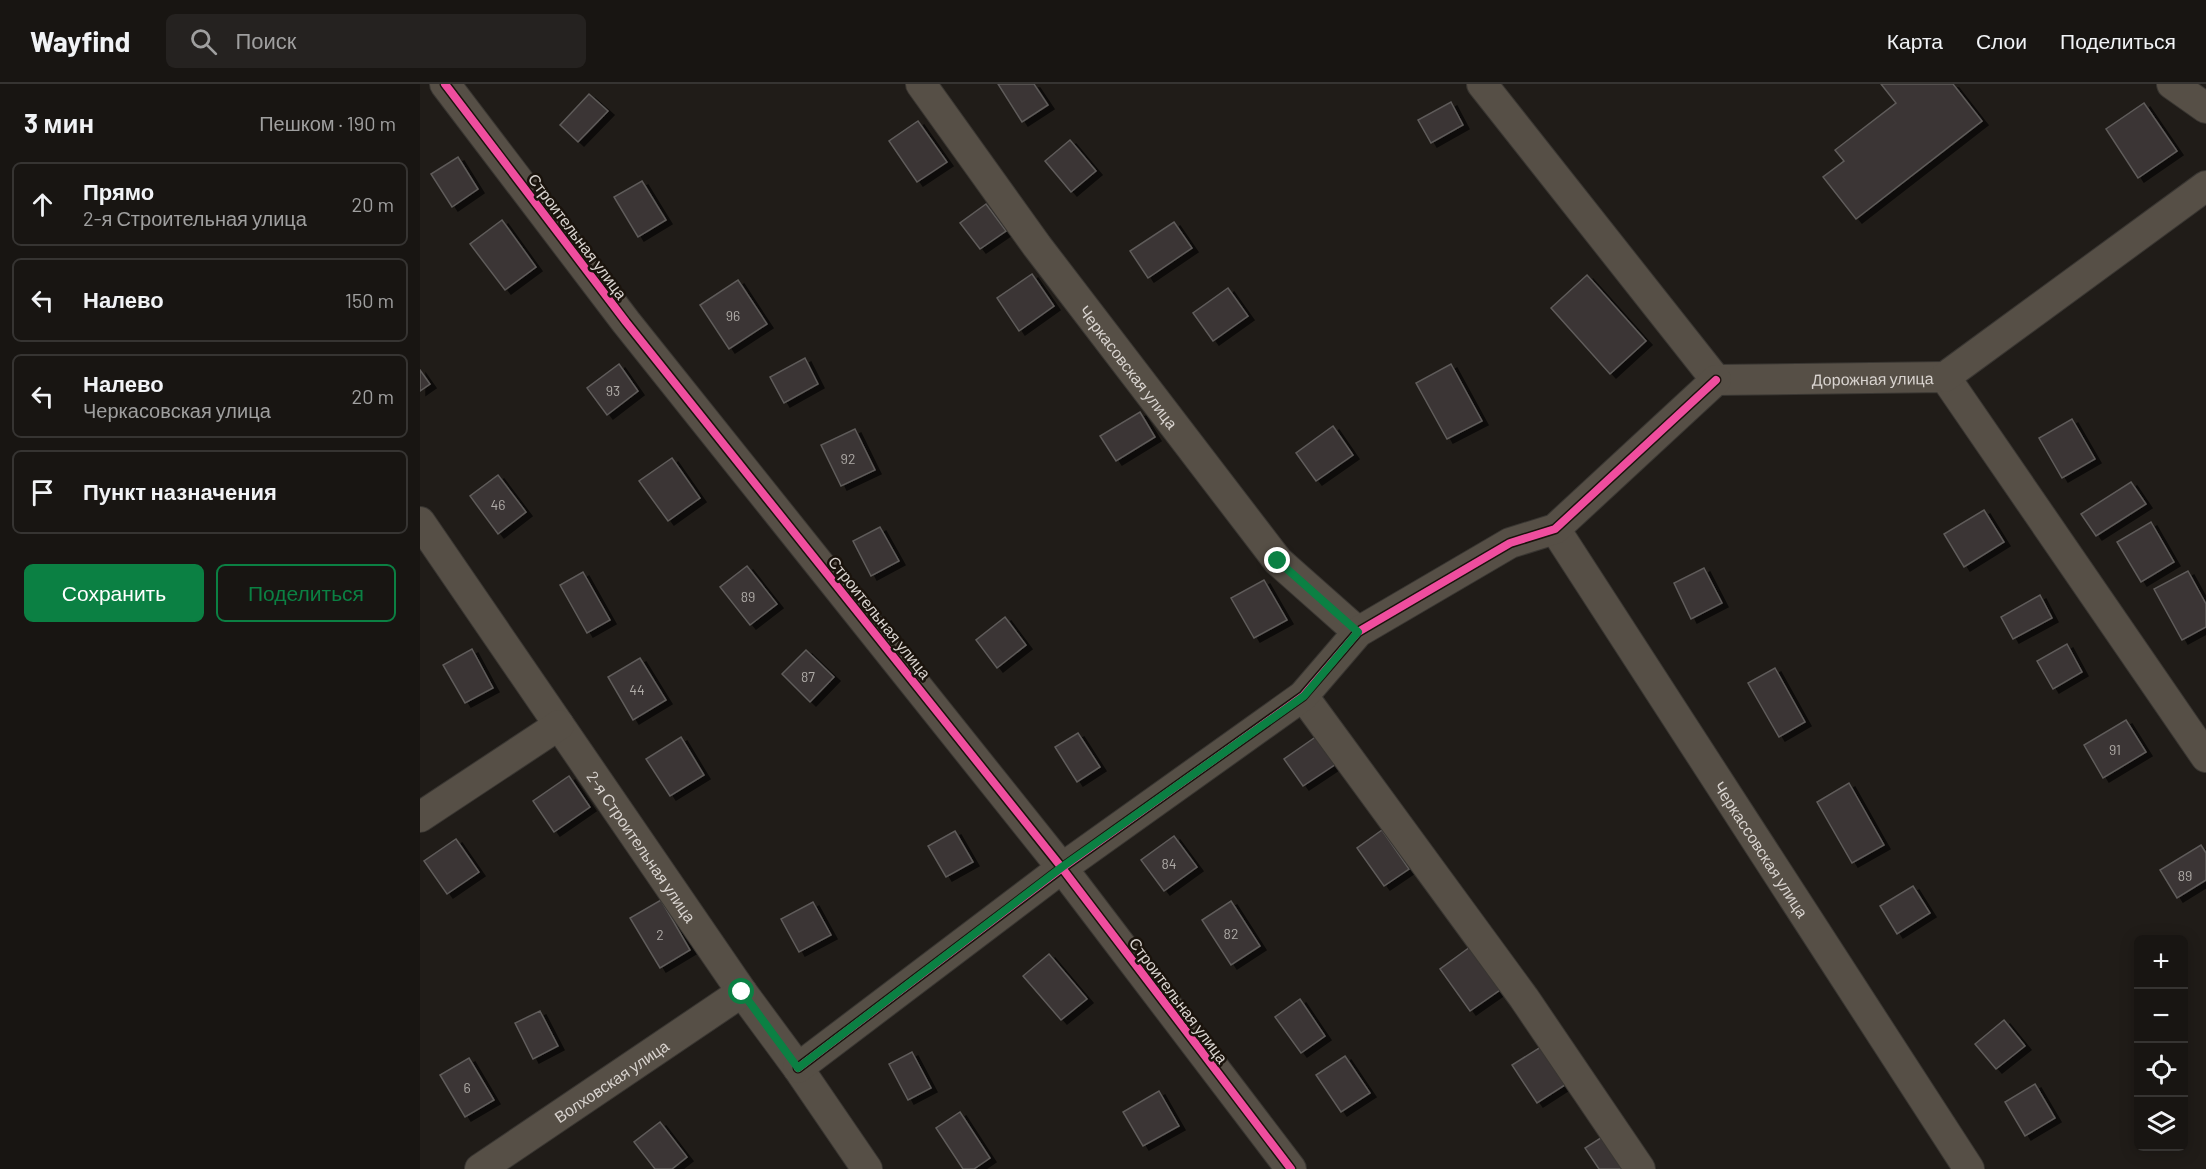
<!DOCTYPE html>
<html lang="ru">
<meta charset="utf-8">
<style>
body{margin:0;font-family:Barlow,sans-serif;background:#252220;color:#f1f3f6}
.controls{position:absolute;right:18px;bottom:18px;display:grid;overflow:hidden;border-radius:9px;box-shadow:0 3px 15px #0003}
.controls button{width:54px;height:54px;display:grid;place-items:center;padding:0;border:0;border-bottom:2px solid #363432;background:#181512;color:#f1f3f6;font:30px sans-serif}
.stop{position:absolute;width:18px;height:18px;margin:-14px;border:4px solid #0b8043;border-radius:50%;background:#fff}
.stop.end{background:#0b8043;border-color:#fff;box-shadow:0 2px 6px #0008}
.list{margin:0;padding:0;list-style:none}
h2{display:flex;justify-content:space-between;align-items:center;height:78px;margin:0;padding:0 24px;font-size:26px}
h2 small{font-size:20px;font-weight:400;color:#9f9f9f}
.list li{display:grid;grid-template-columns:39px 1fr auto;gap:18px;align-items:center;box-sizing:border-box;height:84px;margin:0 12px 12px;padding:0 12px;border:2px solid #363432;border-radius:9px}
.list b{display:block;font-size:22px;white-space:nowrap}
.list p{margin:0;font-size:20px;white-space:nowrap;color:#9f9f9f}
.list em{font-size:20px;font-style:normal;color:#9f9f9f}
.actions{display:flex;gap:12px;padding:18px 24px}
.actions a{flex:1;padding:14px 0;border:2px solid #0b8043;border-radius:9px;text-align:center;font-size:21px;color:#0b8043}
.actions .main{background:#0b8043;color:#fff}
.icon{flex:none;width:33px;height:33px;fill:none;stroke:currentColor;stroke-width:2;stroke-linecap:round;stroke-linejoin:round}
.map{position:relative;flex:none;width:1786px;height:1085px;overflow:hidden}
header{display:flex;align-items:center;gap:36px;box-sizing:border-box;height:84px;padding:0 30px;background:#181512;border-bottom:2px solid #363432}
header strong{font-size:28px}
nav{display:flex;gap:33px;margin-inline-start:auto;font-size:21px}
.search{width:420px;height:54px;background:#252220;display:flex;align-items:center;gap:15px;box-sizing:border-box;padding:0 21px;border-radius:9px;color:#9f9f9f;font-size:22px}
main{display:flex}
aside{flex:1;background:#181512}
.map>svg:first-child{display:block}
.building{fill:#3a3635;stroke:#5f5b5a;stroke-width:1.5;filter:url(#shadow)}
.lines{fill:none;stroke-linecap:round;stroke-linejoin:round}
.street-casing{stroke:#393632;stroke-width:32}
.street{stroke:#564f46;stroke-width:30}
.cycleway-casing{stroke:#1a130c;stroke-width:11}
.cycleway{stroke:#ef4d9e;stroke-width:8}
.route{stroke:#0b8043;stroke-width:8}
.labels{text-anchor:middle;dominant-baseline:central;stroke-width:5;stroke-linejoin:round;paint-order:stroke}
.number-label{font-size:14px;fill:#b0aca8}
.street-label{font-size:16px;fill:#d8d3cf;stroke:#1a130c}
</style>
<header>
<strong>Wayfind</strong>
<div class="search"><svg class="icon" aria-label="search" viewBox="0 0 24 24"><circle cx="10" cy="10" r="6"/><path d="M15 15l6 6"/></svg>Поиск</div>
<nav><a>Карта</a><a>Слои</a><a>Поделиться</a></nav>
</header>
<main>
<aside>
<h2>3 мин<small>Пешком · 190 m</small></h2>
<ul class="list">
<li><svg class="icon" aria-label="ahead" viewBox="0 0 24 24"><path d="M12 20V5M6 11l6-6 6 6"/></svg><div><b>Прямо</b><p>2-я Строительная улица</p></div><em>20 m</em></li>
<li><svg class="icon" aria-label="left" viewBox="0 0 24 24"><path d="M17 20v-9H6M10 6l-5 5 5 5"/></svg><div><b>Налево</b></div><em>150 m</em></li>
<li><svg class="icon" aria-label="left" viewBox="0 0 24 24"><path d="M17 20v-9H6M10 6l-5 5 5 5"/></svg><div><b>Налево</b><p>Черкасовская улица</p></div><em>20 m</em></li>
<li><svg class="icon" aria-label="arrive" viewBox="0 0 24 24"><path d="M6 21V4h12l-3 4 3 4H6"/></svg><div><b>Пункт назначения</b></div></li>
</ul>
<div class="actions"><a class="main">Сохранить</a><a>Поделиться</a></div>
</aside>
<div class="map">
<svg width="1786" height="1085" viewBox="0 0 1786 1085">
<defs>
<filter id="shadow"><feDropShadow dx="6" dy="4" stdDeviation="0" flood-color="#0009"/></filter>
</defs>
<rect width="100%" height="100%" fill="#201c18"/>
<g class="building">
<polygon points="578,0 614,0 628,21 602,38"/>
<polygon points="1461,0 1533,0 1562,37 1436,135 1403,93 1424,77 1415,66 1476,19"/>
<polygon points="169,10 188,27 158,58 140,41"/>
<polygon points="1031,18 1043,41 1011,59 998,36"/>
<polygon points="1724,19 1757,67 1718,94 1686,45"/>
<polygon points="498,37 527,78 497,98 469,57"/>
<polygon points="650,56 676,87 651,108 625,77"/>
<polygon points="38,73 58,105 32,123 11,90"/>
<polygon points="222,97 246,136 218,153 194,113"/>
<polygon points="566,120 586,147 560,165 540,139"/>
<polygon points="82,136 116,183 85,206 50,160"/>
<polygon points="754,138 772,164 728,194 710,167"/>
<polygon points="612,190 634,222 599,247 577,214"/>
<polygon points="1167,191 1226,257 1190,290 1131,224"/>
<polygon points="318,196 347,240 309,265 280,221"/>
<polygon points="808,204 828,232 793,257 773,229"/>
<polygon points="385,274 398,300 364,319 350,293"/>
<polygon points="199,280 218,307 187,331 167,304"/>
<polygon points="1031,280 1062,337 1027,355 996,299"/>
<polygon points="0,286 10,300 0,307"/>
<polygon points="720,328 735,353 696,377 680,352"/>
<polygon points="1652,335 1675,375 1642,394 1619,354"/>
<polygon points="913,342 933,371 896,397 876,369"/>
<polygon points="435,345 455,386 421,402 401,361"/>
<polygon points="252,374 280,414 248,437 219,397"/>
<polygon points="78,391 106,428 78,450 50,412"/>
<polygon points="1711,398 1726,420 1676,452 1661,430"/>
<polygon points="1564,426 1584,458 1544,483 1524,450"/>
<polygon points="1731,438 1754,478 1721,498 1697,458"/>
<polygon points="460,443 479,477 451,492 433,457"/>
<polygon points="327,482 357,520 330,541 300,503"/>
<polygon points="1284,484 1302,519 1271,535 1254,499"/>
<polygon points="1768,487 1786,520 1786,543 1762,556 1734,505"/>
<polygon points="163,488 190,536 167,549 140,501"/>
<polygon points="844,496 867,536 834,554 811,514"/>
<polygon points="1620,511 1632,534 1593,555 1581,533"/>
<polygon points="585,533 606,561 577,584 556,556"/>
<polygon points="1647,560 1662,588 1633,605 1617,577"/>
<polygon points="52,565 73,604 45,619 23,581"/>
<polygon points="386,566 414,593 390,618 362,590"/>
<polygon points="220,574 246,616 213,636 188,593"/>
<polygon points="1355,584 1385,638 1359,653 1328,599"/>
<polygon points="1706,636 1726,668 1683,694 1664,661"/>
<polygon points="658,649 680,683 657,698 635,663"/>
<polygon points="897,652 916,680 883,702 864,675"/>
<polygon points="261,653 284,691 250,712 226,675"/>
<polygon points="149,692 170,723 134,748 113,717"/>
<polygon points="1429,699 1464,761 1432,779 1397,718"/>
<polygon points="962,746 989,785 964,802 937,764"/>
<polygon points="535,747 553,778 526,793 508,762"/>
<polygon points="754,752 777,783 744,807 721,776"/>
<polygon points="36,755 59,788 27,810 4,777"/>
<polygon points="1781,761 1786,769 1786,796 1757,814 1740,786"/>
<polygon points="1493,802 1510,829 1477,850 1460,822"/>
<polygon points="241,816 270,866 240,884 210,834"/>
<polygon points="811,817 840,862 811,881 782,836"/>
<polygon points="393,818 411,851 379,868 361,835"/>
<polygon points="1050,863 1080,906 1050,927 1020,885"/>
<polygon points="629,870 667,915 641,936 603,892"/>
<polygon points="880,915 905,952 881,969 855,933"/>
<polygon points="120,927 138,962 113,975 95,939"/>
<polygon points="1584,936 1605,962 1576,985 1555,960"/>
<polygon points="1124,961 1148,999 1117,1019 1092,981"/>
<polygon points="492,968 511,1004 488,1016 469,980"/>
<polygon points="925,972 950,1009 921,1028 896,991"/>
<polygon points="49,974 74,1016 45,1033 20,991"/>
<polygon points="1615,1000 1635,1034 1605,1052 1585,1018"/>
<polygon points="739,1007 759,1042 723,1062 703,1028"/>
<polygon points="540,1028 570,1074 554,1085 543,1085 516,1044"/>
<polygon points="240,1038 267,1073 252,1085 235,1085 214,1058"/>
<polygon points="1190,1048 1208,1085 1179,1085 1165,1064"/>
</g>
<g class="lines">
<g class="street-casing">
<g id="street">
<polyline points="25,0 206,238 642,784 871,1085"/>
<path id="s1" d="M501,0L617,162L858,477L938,548"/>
<path id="s2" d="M1062,0L1296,296L1525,293L1786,673"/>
<polyline points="1752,0 1786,24"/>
<polyline points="1525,293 1786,102"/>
<path id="s3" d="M0,438L322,908L378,984L447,1085"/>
<path id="s4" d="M1135,445L1549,1085"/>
<polyline points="883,612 1104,914 1220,1085"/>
<polyline points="0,733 139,641"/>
<polyline points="378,984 642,784 883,612 938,548 1090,459 1135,445 1296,296"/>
<path id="s5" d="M60,1085L322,908"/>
</g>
</g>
<use href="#street" class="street"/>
<g class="cycleway-casing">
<g id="cycleway">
<polyline points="25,0 206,238 642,784 871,1085"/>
<polyline points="378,984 642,784 883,612 938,548 1090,459 1135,445 1296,296"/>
</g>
</g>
<use href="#cycleway" class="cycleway"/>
</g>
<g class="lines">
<polyline class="route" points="322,908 378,984 642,783 884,612 938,548 858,477"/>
</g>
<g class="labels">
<g class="number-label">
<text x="313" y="231">96</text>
<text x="193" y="306">93</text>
<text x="428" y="374">92</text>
<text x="78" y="420">46</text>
<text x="328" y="512">89</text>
<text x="388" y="592">87</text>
<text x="217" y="605">44</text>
<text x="1695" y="665">91</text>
<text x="749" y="779">84</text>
<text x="1765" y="791">89</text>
<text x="811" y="849">82</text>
<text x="240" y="850">2</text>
<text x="47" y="1003">6</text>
</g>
<g class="street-label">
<text transform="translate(158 152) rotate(53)">Строительная улица</text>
<text stroke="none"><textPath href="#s1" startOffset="351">Черкасовская улица</textPath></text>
<text stroke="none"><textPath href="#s2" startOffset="534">Дорожная улица</textPath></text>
<text transform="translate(460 533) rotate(51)">Строительная улица</text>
<text stroke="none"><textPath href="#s3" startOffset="393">2-я Строительная улица</textPath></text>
<text stroke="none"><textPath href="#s4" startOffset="381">Черкассовская улица</textPath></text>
<text transform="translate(759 916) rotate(53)">Строительная улица</text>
<text stroke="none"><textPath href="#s5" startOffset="158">Волховская улица</textPath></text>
</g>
</g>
</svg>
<div class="controls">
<button>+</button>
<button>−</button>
<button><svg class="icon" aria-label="locate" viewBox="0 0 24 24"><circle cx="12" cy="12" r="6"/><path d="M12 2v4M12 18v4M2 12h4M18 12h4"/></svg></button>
<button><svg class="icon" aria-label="layers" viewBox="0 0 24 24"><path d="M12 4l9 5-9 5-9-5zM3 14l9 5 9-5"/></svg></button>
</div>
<div class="stop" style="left:322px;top:908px"></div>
<div class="stop end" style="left:858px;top:477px"></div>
</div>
</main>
